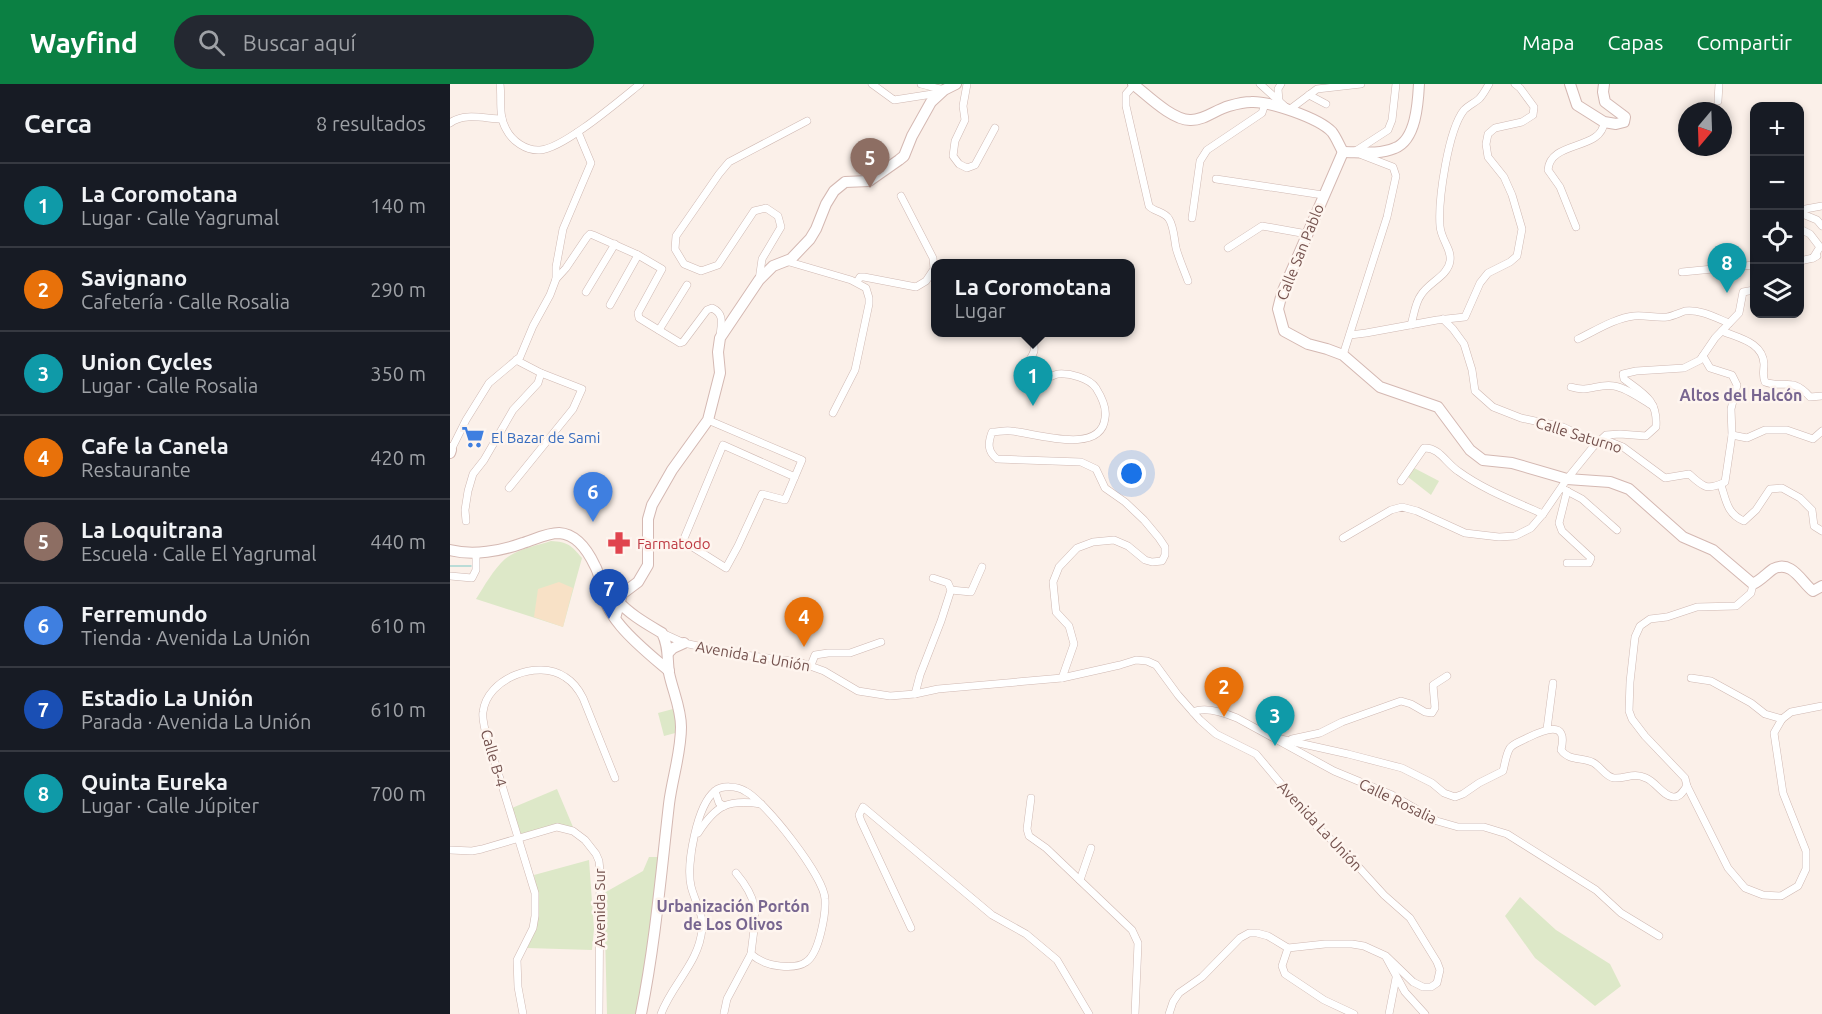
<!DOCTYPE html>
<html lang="es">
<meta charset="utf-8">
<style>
body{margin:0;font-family:Ubuntu,sans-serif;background:#242831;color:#f1f3f6}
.controls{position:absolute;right:18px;top:18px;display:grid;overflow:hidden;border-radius:12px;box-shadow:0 3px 9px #0003}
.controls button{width:54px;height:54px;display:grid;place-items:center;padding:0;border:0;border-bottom:2px solid #363941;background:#171b24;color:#f1f3f6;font:30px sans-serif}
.compass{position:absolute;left:1228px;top:18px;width:54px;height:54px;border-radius:50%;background:#171b24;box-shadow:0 3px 9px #0003;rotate:199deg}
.you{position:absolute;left:682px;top:390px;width:21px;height:21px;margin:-15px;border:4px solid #fff;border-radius:50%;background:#1a73e8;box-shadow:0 0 0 9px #1a73e833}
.badge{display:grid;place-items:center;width:39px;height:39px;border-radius:50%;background:#0b8043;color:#fff;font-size:20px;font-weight:700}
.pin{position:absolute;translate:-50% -50px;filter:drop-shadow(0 2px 3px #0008)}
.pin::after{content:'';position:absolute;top:32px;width:21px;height:18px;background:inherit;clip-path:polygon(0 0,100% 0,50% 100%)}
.popup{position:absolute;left:481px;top:175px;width:204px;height:78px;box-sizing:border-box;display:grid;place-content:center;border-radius:12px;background:#171b24;filter:drop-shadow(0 2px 4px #0005);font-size:20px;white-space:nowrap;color:#9ea1a6}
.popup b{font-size:22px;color:#f1f3f6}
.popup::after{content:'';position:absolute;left:50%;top:100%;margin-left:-12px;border:12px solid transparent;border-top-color:#171b24}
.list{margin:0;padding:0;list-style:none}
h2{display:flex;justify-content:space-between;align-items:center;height:78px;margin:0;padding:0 24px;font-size:26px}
h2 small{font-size:20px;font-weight:400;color:#9ea1a6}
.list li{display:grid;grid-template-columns:39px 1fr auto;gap:18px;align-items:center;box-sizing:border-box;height:84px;padding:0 24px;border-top:2px solid #363941}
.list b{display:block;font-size:22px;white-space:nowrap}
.list p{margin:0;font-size:20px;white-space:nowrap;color:#9ea1a6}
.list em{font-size:20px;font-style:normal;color:#9ea1a6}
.icon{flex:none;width:33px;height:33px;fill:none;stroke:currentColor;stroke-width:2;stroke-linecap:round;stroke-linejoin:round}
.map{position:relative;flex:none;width:1372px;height:930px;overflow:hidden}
header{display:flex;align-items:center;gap:36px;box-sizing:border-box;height:84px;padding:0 30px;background:#0b8043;color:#fff}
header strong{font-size:28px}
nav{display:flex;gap:33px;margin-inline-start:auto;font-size:21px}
.search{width:420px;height:54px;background:#242831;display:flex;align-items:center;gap:15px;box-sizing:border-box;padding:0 21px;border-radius:33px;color:#9ea1a6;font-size:22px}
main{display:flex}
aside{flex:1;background:#171b24}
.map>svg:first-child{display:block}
.green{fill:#dde8c8}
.sand{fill:#f8e1c6}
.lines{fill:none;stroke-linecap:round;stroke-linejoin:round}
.stream{stroke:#a5d5d1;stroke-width:1.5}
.street-casing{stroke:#cfb8b2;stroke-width:8}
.secondary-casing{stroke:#d4b8b2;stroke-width:12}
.street{stroke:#fff;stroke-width:7}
.secondary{stroke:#fff;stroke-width:10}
.labels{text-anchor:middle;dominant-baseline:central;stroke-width:5;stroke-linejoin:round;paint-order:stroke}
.street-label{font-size:15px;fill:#74524e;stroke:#fef5ef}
.shop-label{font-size:15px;fill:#366cbe;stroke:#fef5ef;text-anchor:start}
.health-label{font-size:15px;fill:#be3a42;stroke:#fef5ef;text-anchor:start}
.neighbourhood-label{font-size:16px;font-weight:bold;fill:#786690;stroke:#fef5ef}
</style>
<header>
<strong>Wayfind</strong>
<div class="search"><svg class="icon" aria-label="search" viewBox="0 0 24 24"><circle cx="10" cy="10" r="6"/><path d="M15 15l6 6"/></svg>Buscar aquí</div>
<nav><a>Mapa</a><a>Capas</a><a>Compartir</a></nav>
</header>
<main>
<aside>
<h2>Cerca<small>8 resultados</small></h2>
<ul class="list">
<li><span class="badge" style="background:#0f9aa8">1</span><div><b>La Coromotana</b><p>Lugar · Calle Yagrumal</p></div><em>140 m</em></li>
<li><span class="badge" style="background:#e8710a">2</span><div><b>Savignano</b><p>Cafetería · Calle Rosalia</p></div><em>290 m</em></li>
<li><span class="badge" style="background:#0f9aa8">3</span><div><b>Union Cycles</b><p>Lugar · Calle Rosalia</p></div><em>350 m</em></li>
<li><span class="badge" style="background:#e8710a">4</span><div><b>Cafe la Canela</b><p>Restaurante</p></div><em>420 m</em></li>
<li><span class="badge" style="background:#8d6e63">5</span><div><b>La Loquitrana</b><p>Escuela · Calle El Yagrumal</p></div><em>440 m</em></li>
<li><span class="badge" style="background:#3f7fe0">6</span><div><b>Ferremundo</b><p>Tienda · Avenida La Unión</p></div><em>610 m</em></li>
<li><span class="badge" style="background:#1a4fb4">7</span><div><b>Estadio La Unión</b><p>Parada · Avenida La Unión</p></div><em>610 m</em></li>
<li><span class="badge" style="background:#0f9aa8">8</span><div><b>Quinta Eureka</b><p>Lugar · Calle Júpiter</p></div><em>700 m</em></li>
</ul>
</aside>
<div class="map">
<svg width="1372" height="930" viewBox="0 0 1372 930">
<rect width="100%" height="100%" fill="#fbf0e9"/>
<g class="green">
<polygon points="964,384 989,397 981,411 958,393"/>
<path d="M101,457C118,458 121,461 132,474L113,543L26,515C35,501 43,486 55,475C67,465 86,462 101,457Z"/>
<polygon points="223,625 229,648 214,652 208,629"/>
<polygon points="107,705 123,743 106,742 70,751 62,724"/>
<path d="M199,773H209C203,826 196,878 186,930H157L154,809L193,787Z"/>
<path d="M139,776L144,845L142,866L77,864C93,834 90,823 84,791Z"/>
<polygon points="1070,813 1106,846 1160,880 1171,902 1145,922 1085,874 1055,832"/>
</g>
<polygon class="sand" points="109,498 123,504 113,543 84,533 88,505"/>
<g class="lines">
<polyline class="stream" points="0,482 21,482"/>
<g class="street-casing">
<g id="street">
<path d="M50,0C52,15 48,31 56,45C62,57 76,67 90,66C113,65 170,16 190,0"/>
<polyline points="422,0 444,16 489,9"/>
<polyline points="471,0 494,6"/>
<polyline points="517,0 513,22 515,36 505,57 503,72 509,80 517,84 525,81 545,44"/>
<polyline points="810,0 839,26 867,5 911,0"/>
<path d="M684,1L676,10V22L699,122C704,128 714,127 719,135C724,143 724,154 726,164C729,175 734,186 738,197"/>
<polyline points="859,11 876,20"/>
<polyline points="829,17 828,5 831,0"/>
<polyline points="1268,17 1269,0"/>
<path d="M0,39C14,28 36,35 52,35"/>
<polyline points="904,68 938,46 942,36 946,0"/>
<polyline points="766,95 873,111"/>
<polyline points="1350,126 1372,122"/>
<polyline points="1350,129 1367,136 1372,142"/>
<polyline points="742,134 750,77 757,66 812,29 815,20"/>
<path d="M1126,143L1110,103L1098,86C1100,56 1152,67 1154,38"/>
<polyline points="1350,145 1360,150 1370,163 1363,174"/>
<polyline points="778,164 812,142 857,150"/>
<polyline points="336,177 401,196 416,204 419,214 419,220 405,286 383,329"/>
<polyline points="1350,177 1363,174 1367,172"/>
<polyline points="1232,188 1304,181"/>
<path d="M106,195L116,184L137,153L140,150L143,151L188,171L212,185L188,229L189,234L230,259L233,258L257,226L262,224C275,230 271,240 270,252"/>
<polyline points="309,196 312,175 331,143 328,132 316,124 304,127 268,181 251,187 234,180 225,165 226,152 269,90 279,78 357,37"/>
<polyline points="407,198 410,193 414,193 466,203 476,197 484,185 483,174 451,112"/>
<polyline points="136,208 165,160"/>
<polyline points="160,221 188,171"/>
<path d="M993,235L1003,245L1014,260L1022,286L1025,307L1043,323L1071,334L1113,343L1147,359L1158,357L1173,363L1215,394L1239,390C1253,403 1257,407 1275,398L1282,351L1281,325L1287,301L1282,291L1260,284L1253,272"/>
<path d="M961,241C964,231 965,219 971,211C979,198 998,192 1000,177C1002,165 991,156 990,142C988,116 998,46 1014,26C1018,22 1024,19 1029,15C1033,11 1036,5 1039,0"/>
<polyline points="209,246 237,201"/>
<path d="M1272,247C1288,254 1313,258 1314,280C1314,287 1312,291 1315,298C1333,305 1342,292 1360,313L1372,312"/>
<path d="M582,248C583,254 585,261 584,267C582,275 571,284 575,292C582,307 599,291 608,290C620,289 639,294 646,304C651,312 657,324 655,334C651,372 585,349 561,347C555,346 548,348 542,348C538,359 537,367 547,375L631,378L646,385L655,404L675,418L694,436L709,454L715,463V471L712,477L702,478L695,476L678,462L664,456L643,458L627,464L609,483L603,498L606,528L619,542L624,560L612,594"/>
<polyline points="900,251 916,249 987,236 1015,233 1030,199 1038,189 1060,178 1067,172 1072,145 1062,111 1054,93 1038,73 1036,60 1038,50 1045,44 1072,38 1083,31 1084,23 1070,4 1065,0"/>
<path d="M1128,255C1145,247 1165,234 1184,232C1195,231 1206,234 1217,233C1223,232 1229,229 1235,227C1250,225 1266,234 1279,239"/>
<polyline points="893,271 937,133 946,92 943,83 912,71"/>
<path d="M1121,303C1139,309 1148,299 1164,302C1177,304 1191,315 1203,322"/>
<polyline points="258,336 352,376 335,416 312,410 288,462 276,484 233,457 273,361 345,393"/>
<polyline points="1282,351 1297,354 1315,346 1337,346 1363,355 1372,347"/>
<polyline points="1,366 16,336 39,299 70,273 83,242 100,211 106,195 106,183 113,145 141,79 128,48"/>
<path d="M951,397L974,364C989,363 996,379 1008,387C1034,406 1064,417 1093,430"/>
<path d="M1271,401C1276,416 1277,430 1294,437L1306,426L1320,405L1332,404L1350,414L1362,426L1364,442L1372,447"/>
<polyline points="59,404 123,325 132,305 91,289 66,276"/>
<polyline points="1115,406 1132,415 1167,446"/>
<polyline points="1117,407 1109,439 1112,447 1141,474 1139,479 1117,479"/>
<polyline points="16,437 15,426 18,407 23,390 34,376 63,326 88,299 91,289"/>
<path d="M893,454L941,426L952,423L967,427L1015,449L1049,453L1065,452L1081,444L1093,430L1117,395L1143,363L1156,351L1170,350L1196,352L1206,343C1208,316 1194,310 1174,295L1173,290L1186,287L1234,284L1250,276L1265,254L1289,229L1293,208L1304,206"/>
<polyline points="0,492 22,494 26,486 26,468"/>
<polyline points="501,506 521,508 532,483"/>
<polyline points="212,549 234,559 280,569 349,578 374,587 408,607 440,612 465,610 488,605 612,594 670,581 686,576 697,577 706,581 728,611 750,636 766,650 806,670 868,744 895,768 934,811 960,834 987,878 990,886 987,899 981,903 973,903 963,898 936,872 914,862 902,860 875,860 838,864 818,852 807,849 799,849 790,854 752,893 729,909 723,918 719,930"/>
<polyline points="361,581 365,571 378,569 400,569 431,558"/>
<polyline points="1241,594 1261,597 1301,619 1315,630 1332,635"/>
<polyline points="465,610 470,591 491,537 501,506 498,499 483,494"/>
<path d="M743,628C755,622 775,629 787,634L884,687L942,711L987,737L1008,743H1034L1057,750L1146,806L1171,829L1209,852"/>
<polyline points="1097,645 1103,599"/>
<path d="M826,654L898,670L952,684L982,699L994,709L1005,713L1013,710L1029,699L1053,687C1055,680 1056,670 1060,664C1064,659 1072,657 1077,654C1092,647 1119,634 1111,666C1119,677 1131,673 1142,678C1150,681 1155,693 1164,694C1176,695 1183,688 1196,694C1206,698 1213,712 1223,713C1230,714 1233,707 1237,702L1235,694L1195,652L1182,635L1179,627L1180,598L1185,553L1190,542L1200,535L1217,533L1247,523L1286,522L1301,509L1303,500"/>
<polyline points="842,655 870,649 892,638 951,617 961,620 975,628 982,629 985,624 983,601 997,592"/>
<polyline points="1237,702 1278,784 1295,804 1313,811 1331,812 1348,802 1356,785 1356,767 1333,709 1324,649 1332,635 1341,628 1372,622"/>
<polyline points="265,707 269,719 274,722"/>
<polyline points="581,714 577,745 579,752 596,764 682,846 688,859 685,930"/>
<path d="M248,749C266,721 278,715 311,720"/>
<polyline points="0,766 22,767 32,765 107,743 123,747 135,756 146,770 149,777 150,787 149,930"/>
<polyline points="630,796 641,764"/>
<polyline points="461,844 411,737 409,731 413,723 542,831 576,850 607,876 639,930"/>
<polyline points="838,864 832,882 835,890 874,916 904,930"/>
<polyline points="936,873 955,908 975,930"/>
<polyline points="274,929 277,915 301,870"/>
<path d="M73,930L68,903L67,876L83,844L85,832V809L35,646C34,640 32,634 33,628C37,594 88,575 115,593C123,598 129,606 133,614L165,694"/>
<path d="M211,930C222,900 249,879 252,845C254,830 244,816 241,802C236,780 247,721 265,707C272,701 287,702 295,707C315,717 374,792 375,815C376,830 369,870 356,878C349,883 339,883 330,882C319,881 310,878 301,870C305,832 312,820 286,789"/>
<polyline points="939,930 946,894"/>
</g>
</g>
<g class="secondary-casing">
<g id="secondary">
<path d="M683,0C697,11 723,37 741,36C755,36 765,26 779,22C786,20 794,18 801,18C819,17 869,34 882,48C886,53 889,61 893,68"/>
<polyline points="1120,0 1127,21 1154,38 1166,40 1174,38 1175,33 1155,18 1153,8 1154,0"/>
<path d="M893,68L832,209L828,225L834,247L858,260L877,265L893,271L930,303L988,323L1020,366L1033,376L1062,379L1117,395L1160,398L1179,405L1233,453L1263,466L1303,500C1311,496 1316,490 1323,485C1342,475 1352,499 1363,507L1372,502"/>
<path d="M893,68C909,68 929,71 945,64C966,56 968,19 969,0"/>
<polyline points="0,364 1,366 0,369"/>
<path d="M0,466C23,472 51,467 73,459C84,456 96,449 109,449C126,450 138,467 145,482C148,487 149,494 152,499C157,504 162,511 167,516C179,530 197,540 212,549C219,562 217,575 219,589C223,608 231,624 231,643C231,669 222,695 219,720C211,790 205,861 191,930"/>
<path d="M152,498C149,532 196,567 219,587"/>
<polyline points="165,534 172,510 188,498 198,481 198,435 202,421 222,386 258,336 270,289 268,268 270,254 309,196 323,182 341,175 360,155 366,145 376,120 384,107 395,98 419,97 449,76 454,72 462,52 481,18 494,6 506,0"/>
<polyline points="218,569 223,564 234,559"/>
</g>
</g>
<use href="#street" class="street"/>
<use href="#secondary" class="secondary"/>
</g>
<defs>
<g id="supermarket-bare" transform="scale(1.8)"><path d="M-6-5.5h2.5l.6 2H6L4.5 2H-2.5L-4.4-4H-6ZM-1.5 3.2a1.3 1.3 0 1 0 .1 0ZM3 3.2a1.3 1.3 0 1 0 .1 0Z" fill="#3f7fe0" stroke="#fef5ef" stroke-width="2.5" paint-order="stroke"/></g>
<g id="pharmacy-bare" transform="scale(1.8)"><path d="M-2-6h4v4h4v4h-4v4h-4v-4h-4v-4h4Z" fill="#e0444e" stroke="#fef5ef" stroke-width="2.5" paint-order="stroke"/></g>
</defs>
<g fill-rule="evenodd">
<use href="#supermarket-bare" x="23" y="353"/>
<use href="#pharmacy-bare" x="169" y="459"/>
</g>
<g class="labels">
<g class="street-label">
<text transform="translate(850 168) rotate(-68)">Calle San Pablo</text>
<text transform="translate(1129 351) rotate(17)">Calle Saturno</text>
<text transform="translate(303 572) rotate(10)">Avenida La Unión</text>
<text transform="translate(44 674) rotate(74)">Calle B-4</text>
<text transform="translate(948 717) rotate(26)">Calle Rosalia</text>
<text transform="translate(870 742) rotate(47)">Avenida La Unión</text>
<text transform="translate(149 824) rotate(-90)">Avenida Sur</text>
</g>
<g class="shop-label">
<text x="41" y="353">El Bazar de Sami</text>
</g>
<g class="health-label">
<text x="187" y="459">Farmatodo</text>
</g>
<g class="neighbourhood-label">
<text x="1291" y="311">Altos del Halcón</text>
<text x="283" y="822">Urbanización Portón<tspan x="283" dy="18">de Los Olivos</tspan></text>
</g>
</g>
</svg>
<div class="controls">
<button>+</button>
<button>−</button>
<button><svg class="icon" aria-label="locate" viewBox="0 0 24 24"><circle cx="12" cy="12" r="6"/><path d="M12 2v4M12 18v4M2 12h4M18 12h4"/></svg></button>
<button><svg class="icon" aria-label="layers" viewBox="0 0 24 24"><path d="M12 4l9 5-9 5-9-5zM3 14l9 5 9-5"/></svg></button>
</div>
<svg class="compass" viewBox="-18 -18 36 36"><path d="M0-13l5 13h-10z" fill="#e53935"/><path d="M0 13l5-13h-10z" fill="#9ea1a6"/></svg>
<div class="you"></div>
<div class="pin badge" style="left:583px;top:322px;background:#0f9aa8">1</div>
<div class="popup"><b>La Coromotana</b>Lugar</div>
<div class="pin badge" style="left:774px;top:633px;background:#e8710a">2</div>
<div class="pin badge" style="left:825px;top:662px;background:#0f9aa8">3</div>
<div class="pin badge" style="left:354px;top:563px;background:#e8710a">4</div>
<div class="pin badge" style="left:420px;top:104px;background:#8d6e63">5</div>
<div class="pin badge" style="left:143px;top:438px;background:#3f7fe0">6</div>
<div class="pin badge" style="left:159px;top:535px;background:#1a4fb4">7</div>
<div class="pin badge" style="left:1277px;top:209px;background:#0f9aa8">8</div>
</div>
</main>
